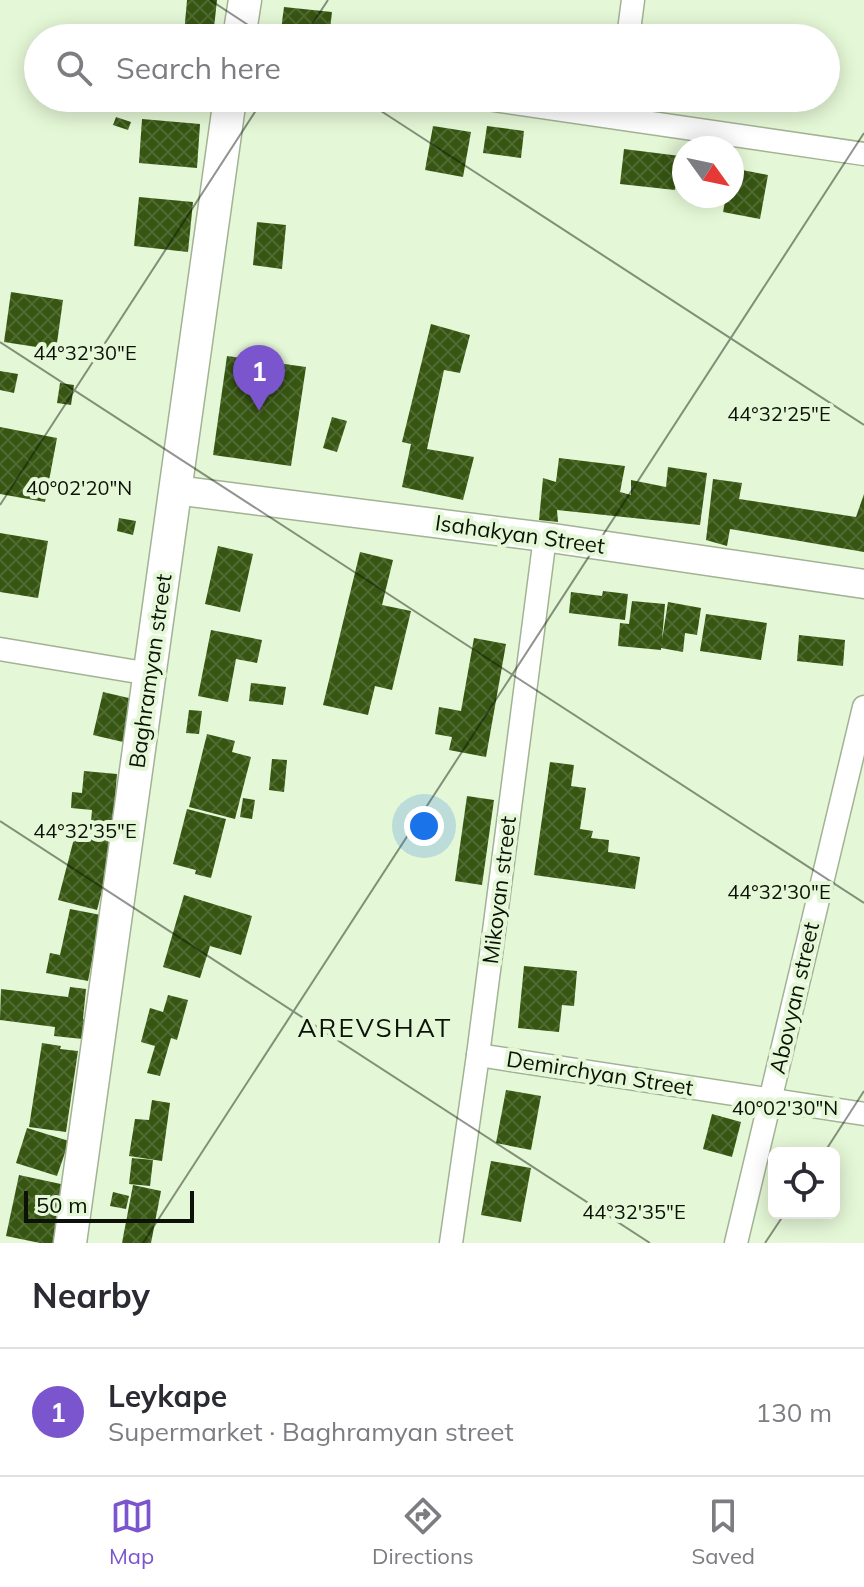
<!DOCTYPE html>
<meta charset="utf-8">
<style>
body{margin:0;font-family:Mulish,sans-serif;background:#f2f2f3;color:#2b2b33}
.controls{position:absolute;right:24px;bottom:24px;display:grid;overflow:hidden;border-radius:12px;box-shadow:0 4px 20px #0003}
.controls button{width:72px;height:72px;display:grid;place-items:center;padding:0;border:0;border-bottom:2px solid #e1e1e2;background:#fff;color:#2b2b33;font:40px sans-serif}
.compass{position:absolute;left:672px;top:136px;width:72px;height:72px;border-radius:50%;background:#fff;box-shadow:0 4px 20px #0003;rotate:123deg}
.scale{position:absolute;left:24px;bottom:20px;width:170px;box-sizing:border-box;padding-left:8px;border:4px solid #0c1207;border-top:0;font-size:22px;line-height:28px;white-space:nowrap;color:#0c1207;-webkit-text-stroke:6px #e4f7d6;paint-order:stroke}
.you{position:absolute;left:424px;top:826px;width:28px;height:28px;margin:-20px;border:6px solid #fff;border-radius:50%;background:#1a73e8;box-shadow:0 0 0 12px #1a73e833}
.badge{display:grid;place-items:center;width:52px;height:52px;border-radius:50%;background:#7a55ce;color:#fff;font-size:26px;font-weight:700}
.pin{position:absolute;translate:-50% -66px;filter:drop-shadow(0 2px 4px #0008)}
.pin::after{content:'';position:absolute;top:42px;width:28px;height:24px;background:inherit;clip-path:polygon(0 0,100% 0,50% 100%)}
.list{margin:0;padding:0;list-style:none}
h2{display:flex;justify-content:space-between;align-items:center;height:104px;margin:0;padding:0 32px;font-size:34px}
h2 small{font-size:26px;font-weight:400;color:#7c7c81}
.list li{display:grid;grid-template-columns:52px 1fr auto;gap:24px;align-items:center;box-sizing:border-box;height:128px;padding:0 32px;border-top:2px solid #e1e1e2}
.list b{display:block;font-size:30px;white-space:nowrap}
.list p{margin:0;font-size:26px;white-space:nowrap;color:#7c7c81}
.list em{font-size:26px;font-style:normal;color:#7c7c81}
.icon{flex:none;width:44px;height:44px;fill:none;stroke:currentColor;stroke-width:2;stroke-linecap:round;stroke-linejoin:round}
.map{position:relative;flex:none;width:864px;height:1243px;overflow:hidden}
.search{position:absolute;background:#fff;box-shadow:0 4px 20px #0003;left:24px;right:24px;top:24px;height:88px;display:flex;align-items:center;gap:20px;box-sizing:border-box;padding:0 28px;border-radius:44px;color:#7c7c81;font-size:30px}
.sheet{height:232px;background:#fff}
nav{display:flex;justify-content:space-around;align-items:center;box-sizing:border-box;height:112px;border-top:2px solid #e1e1e2;background:#fff;font-size:22px;color:#7c7c81}
nav a{display:grid;justify-items:center;gap:4px}
nav .on{color:#7a55ce}
.map>svg:first-child{display:block}
.building{fill:url(#building-cross-hatch)}
.lines{fill:none;stroke-linecap:round;stroke-linejoin:round}
.minor-casing{stroke:#a2b395;stroke-width:25}
.tertiary-casing{stroke:#a2b395;stroke-width:31}
.secondary-casing{stroke:#a2b395;stroke-width:35}
.minor{stroke:#fff;stroke-width:22}
.tertiary{stroke:#fff;stroke-width:28}
.secondary{stroke:#fff;stroke-width:32}
.ticks{fill:none;stroke:#0c1207;stroke-width:2;stroke-opacity:0.45}
.labels{text-anchor:middle;dominant-baseline:central;stroke-width:8;stroke-linejoin:round;paint-order:stroke}
.street-label{font-size:22px;fill:#0c1207;stroke:#e4f7d6}
.quarter-label{font-size:26px;letter-spacing:2px;fill:#0c1207;stroke:#e4f7d6}
.ticks-label{font-size:20px;text-anchor:middle;fill:#0c1207;stroke:#e4f7d6;stroke-width:8;stroke-linejoin:round;paint-order:stroke}
</style>
<div class="map">
<svg width="864" height="1243" viewBox="0 0 864 1243">
<defs>
<pattern id="building-cross-hatch" width="8" height="8" patternUnits="userSpaceOnUse" patternTransform="scale(2)"><rect width="8" height="8" fill="#365611"/><path d="M0 0l8 8M0 8l8-8" fill="none" stroke="#506a32"/></pattern>
</defs>
<rect width="100%" height="100%" fill="#e4f7d6"/>
<g class="building">
<polygon points="187,0 217,0 213,37 184,34"/>
<polygon points="284,7 332,12 329,38 280,38"/>
<polygon points="564,31 594,36 594,38 563,38"/>
<polygon points="116,117 131,122 128,130 113,125"/>
<polygon points="142,119 200,124 197,168 139,163"/>
<polygon points="433,126 471,132 463,177 425,170"/>
<polygon points="487,126 524,131 521,158 483,153"/>
<polygon points="624,149 680,156 675,190 620,184"/>
<polygon points="732,168 768,175 760,219 723,212 726,196 732,196"/>
<polygon points="139,197 193,202 188,252 134,246"/>
<polygon points="257,222 286,225 282,269 253,265"/>
<polygon points="11,292 63,300 56,350 4,342"/>
<polygon points="431,324 470,335 460,373 444,370 427,449 474,457 463,500 402,487 411,444 402,442"/>
<polygon points="227,356 306,367 291,466 213,455"/>
<polygon points="0,371 18,374 14,393 0,390"/>
<polygon points="60,383 74,385 71,405 57,403"/>
<polygon points="332,417 347,421 337,452 323,448"/>
<polygon points="0,427 57,438 45,502 0,494"/>
<polygon points="559,458 625,466 620,492 631,495 631,480 666,487 668,467 707,473 700,525 557,510 558,522 539,520 543,478 556,482"/>
<polygon points="713,479 742,483 739,499 856,517 864,494 864,552 730,529 727,546 706,540"/>
<polygon points="119,518 136,521 133,535 117,531"/>
<polygon points="0,533 48,541 38,598 0,592"/>
<polygon points="218,546 253,554 240,612 205,604"/>
<polygon points="360,552 393,560 382,605 411,611 392,690 375,686 368,715 323,705"/>
<polygon points="603,591 628,594 625,620 569,613 571,592 602,596"/>
<polygon points="632,601 665,604 662,640 668,602 701,608 697,635 685,633 683,652 661,648 661,650 618,646 620,623 629,624"/>
<polygon points="706,614 767,623 761,660 700,651"/>
<polygon points="211,630 262,640 257,663 236,659 228,702 198,696"/>
<polygon points="799,635 845,640 843,666 797,661"/>
<polygon points="474,638 506,644 486,757 449,750 452,737 435,734 439,707 461,711"/>
<polygon points="251,683 286,687 283,705 249,701"/>
<polygon points="103,692 133,699 123,742 93,735"/>
<polygon points="189,710 202,711 199,734 186,733"/>
<polygon points="207,734 235,741 232,752 251,757 235,819 189,807"/>
<polygon points="272,759 287,760 284,792 269,790"/>
<polygon points="550,762 574,765 571,786 586,788 580,829 593,831 591,838 609,840 608,852 640,857 635,889 534,875"/>
<polygon points="84,771 117,774 112,836 90,834 92,810 71,808 72,792 82,793"/>
<polygon points="467,796 494,800 482,885 455,881"/>
<polygon points="243,798 255,800 252,819 240,817"/>
<polygon points="187,809 226,819 211,878 195,874 196,870 173,864"/>
<polygon points="76,831 115,841 97,910 58,900"/>
<polygon points="184,895 252,916 241,955 210,946 200,978 163,967"/>
<polygon points="70,909 101,915 88,981 46,973 50,953 60,955"/>
<polygon points="524,966 577,971 574,1006 562,1005 559,1032 518,1028"/>
<polygon points="70,987 86,989 83,1019 94,1021 92,1040 54,1036 55,1027 0,1020 1,989 68,997"/>
<polygon points="168,995 188,1000 177,1040 171,1038 160,1076 147,1073 155,1046 141,1042 150,1008 163,1012"/>
<polygon points="42,1043 61,1046 60,1049 78,1051 66,1132 29,1127"/>
<polygon points="506,1090 541,1096 531,1150 496,1143"/>
<polygon points="152,1100 170,1103 162,1161 129,1156 135,1119 149,1120"/>
<polygon points="712,1114 741,1122 732,1157 703,1149"/>
<polygon points="27,1128 69,1141 57,1176 16,1163"/>
<polygon points="132,1158 153,1160 150,1186 129,1184"/>
<polygon points="491,1161 531,1168 521,1222 481,1215"/>
<polygon points="19,1175 70,1186 58,1243 40,1243 6,1236"/>
<polygon points="133,1185 161,1191 151,1243 122,1243"/>
<polygon points="113,1192 129,1196 126,1209 110,1206"/>
</g>
<g class="lines">
<g class="minor-casing">
<g id="minor">
<polyline points="628,38 633,0"/>
<polyline points="480,98 864,154"/>
<polyline points="0,649 150,674"/>
<polyline points="478,1055 864,1114"/>
<polyline points="451,1243 478,1055 545,537"/>
<polyline points="736,1243 864,707"/>
</g>
</g>
<g class="tertiary-casing">
<polyline id="tertiary" points="175,490 545,537 864,584"/>
</g>
<g class="secondary-casing">
<g id="secondary">
<polyline points="239,38 245,0"/>
<polyline points="70,1243 230,98"/>
</g>
</g>
<use href="#minor" class="minor"/>
<use href="#tertiary" class="tertiary"/>
<use href="#secondary" class="secondary"/>
</g>
<path class="ticks" d="M210,0L268,38M303,38L328,0M361,98L864,425M0,342L864,903M0,505L264,98M0,821L650,1243M824,1153L864,1091M143,1243L864,133M765,1243L785,1213"/>
<g class="labels">
<g class="street-label">
<text transform="translate(520 534) rotate(8)">Isahakyan Street</text>
<text transform="translate(150 671) rotate(-82)">Baghramyan street</text>
<text transform="translate(499 890) rotate(-83)">Mikoyan street</text>
<text transform="translate(794 998) rotate(-77)">Abovyan street</text>
<text transform="translate(600 1073) rotate(9)">Demirchyan Street</text>
</g>
<g class="quarter-label">
<text x="375" y="1027">AREVSHAT</text>
</g>
</g>
<g class="ticks-label">
<text x="85" y="360">44°32'30"E</text>
<text x="779" y="421">44°32'25"E</text>
<text x="79" y="495">40°02'20"N</text>
<text x="85" y="838">44°32'35"E</text>
<text x="779" y="899">44°32'30"E</text>
<text x="785" y="1115">40°02'30"N</text>
<text x="634" y="1219">44°32'35"E</text>
</g>
</svg>
<div class="controls">
<button><svg class="icon" aria-label="locate" viewBox="0 0 24 24"><circle cx="12" cy="12" r="6"/><path d="M12 2v4M12 18v4M2 12h4M18 12h4"/></svg></button>
</div>
<svg class="compass" viewBox="-18 -18 36 36"><path d="M0-13l5 13h-10z" fill="#e53935"/><path d="M0 13l5-13h-10z" fill="#7c7c81"/></svg>
<div class="scale">50 m</div>
<div class="you"></div>
<div class="pin badge" style="left:259px;top:411px">1</div>
<div class="search"><svg class="icon" aria-label="search" viewBox="0 0 24 24"><circle cx="10" cy="10" r="6"/><path d="M15 15l6 6"/></svg>Search here</div>
</div>
<section class="sheet">
<h2>Nearby<small></small></h2>
<ul class="list">
<li><span class="badge">1</span><div><b>Leykape</b><p>Supermarket · Baghramyan street</p></div><em>130 m</em></li>
</ul>
</section>
<nav>
<a class="on"><svg class="icon" aria-label="map" viewBox="0 0 24 24"><path d="M3 6l6-2 6 2 6-2v14l-6 2-6-2-6 2zM9 4v14M15 6v14"/></svg>Map</a>
<a><svg class="icon" aria-label="directions" viewBox="0 0 24 24"><path d="M12 3l9 9-9 9-9-9zM9 14v-3h6M13 9l2 2-2 2"/></svg>Directions</a>
<a><svg class="icon" aria-label="saved" viewBox="0 0 24 24"><path d="M7 4h10v16l-5-4-5 4z"/></svg>Saved</a>
</nav>
